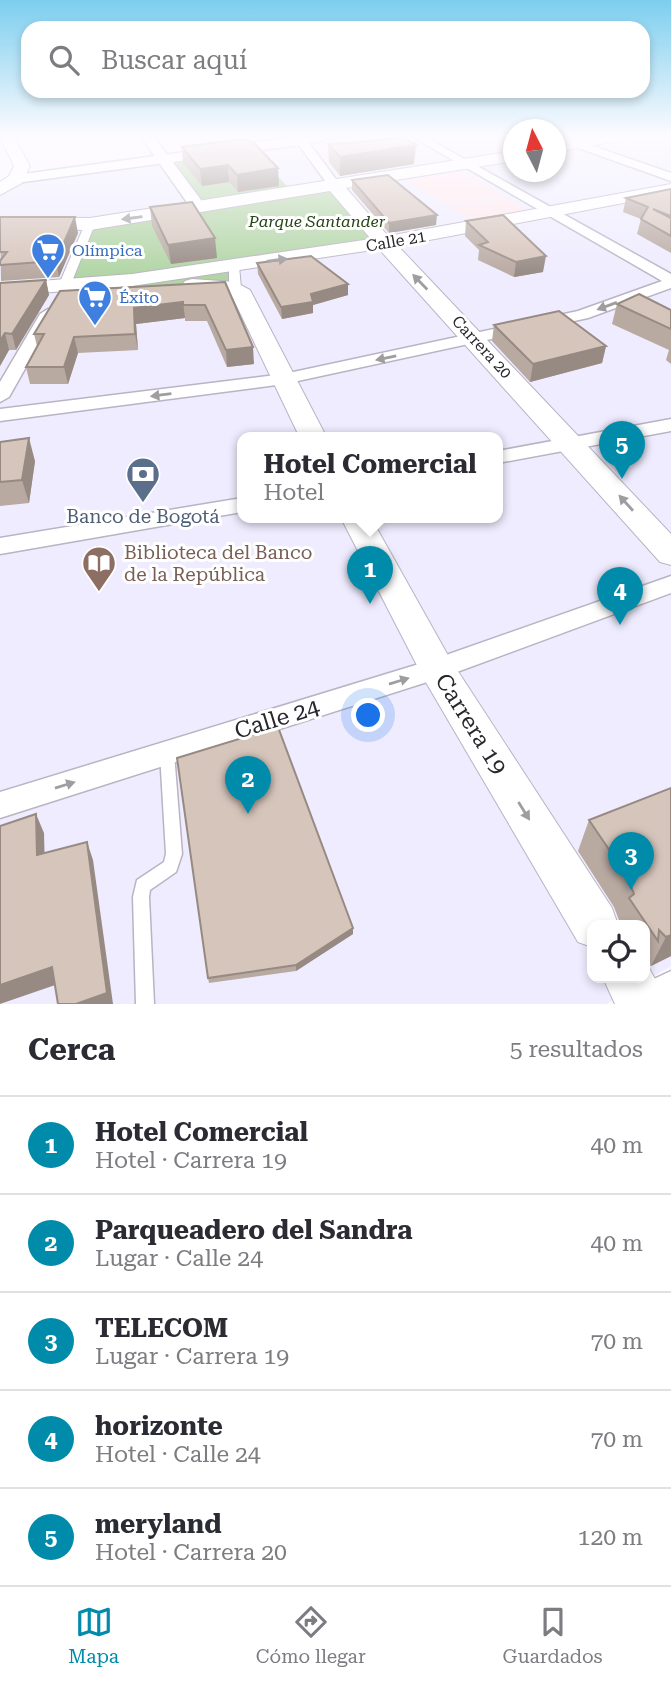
<!DOCTYPE html>
<html lang="es">
<meta charset="utf-8">
<style>
body{margin:0;font-family:"Roboto Serif",serif;background:#f7f7f7;color:#2b2b33}
.controls{position:absolute;right:21px;bottom:21px;display:grid;overflow:hidden;border-radius:14px;box-shadow:0 4px 10px #0003}
.controls button{width:63px;height:63px;display:grid;place-items:center;padding:0;border:0;border-bottom:2px solid #e1e1e2;background:#fff;color:#2b2b33;font:35px sans-serif}
.compass{position:absolute;left:503px;top:119px;width:63px;height:63px;border-radius:50%;background:#fff;box-shadow:0 4px 10px #0003;rotate:354deg}
.you{position:absolute;left:369px;top:716px;width:24px;height:24px;margin:-18px;border:5px solid #fff;border-radius:50%;background:#1a73e8;box-shadow:0 0 0 10px #1a73e833}
.badge{display:grid;place-items:center;width:46px;height:46px;border-radius:50%;background:#008baa;color:#fff;font-size:23px;font-weight:700}
.pin{position:absolute;translate:-50% -58px;filter:drop-shadow(0 2px 4px #0008)}
.pin::after{content:'';position:absolute;top:37px;width:24px;height:21px;background:inherit;clip-path:polygon(0 0,100% 0,50% 100%)}
.popup{position:absolute;left:237px;top:432px;width:266px;height:91px;box-sizing:border-box;display:grid;place-content:center;border-radius:14px;background:#fff;filter:drop-shadow(0 2px 5px #0005);font-size:23px;white-space:nowrap;color:#7c7c81}
.popup b{font-size:26px;color:#2b2b33}
.popup::after{content:'';position:absolute;left:50%;top:100%;margin-left:-14px;border:14px solid transparent;border-top-color:#fff}
.list{margin:0;padding:0;list-style:none}
h2{display:flex;justify-content:space-between;align-items:center;height:91px;margin:0;padding:0 28px;font-size:30px}
h2 small{font-size:23px;font-weight:400;color:#7c7c81}
.list li{display:grid;grid-template-columns:46px 1fr auto;gap:21px;align-items:center;box-sizing:border-box;height:98px;padding:0 28px;border-top:2px solid #e1e1e2}
.list b{display:block;font-size:26px;white-space:nowrap}
.list p{margin:0;font-size:23px;white-space:nowrap;color:#7c7c81}
.list em{font-size:23px;font-style:normal;color:#7c7c81}
.icon{flex:none;width:38px;height:38px;fill:none;stroke:currentColor;stroke-width:2;stroke-linecap:round;stroke-linejoin:round}
.map{position:relative;flex:none;width:671px;height:1004px;overflow:hidden}
.search{position:absolute;background:#fff;box-shadow:0 4px 10px #0003;left:21px;right:21px;top:21px;height:77px;display:flex;align-items:center;gap:18px;box-sizing:border-box;padding:0 24px;border-radius:21px;color:#7c7c81;font-size:26px}
.sheet{height:581px;background:#fff}
nav{display:flex;justify-content:space-around;align-items:center;box-sizing:border-box;height:98px;border-top:2px solid #e1e1e2;background:#fff;font-size:19px;color:#7c7c81}
nav a{display:grid;justify-items:center;gap:4px}
nav .on{color:#008baa}
.map>svg:first-child{display:block}
.commercial{fill:#eeecfe;fill-rule:evenodd}
.education{fill:#fee8ec}
.green{fill:#b1d5a4}
.lines{fill:none;stroke-linecap:round;stroke-linejoin:round}
.service-casing{stroke:#bab3c3;stroke-width:3}
.pedestrian-casing{stroke:#bab3c3;stroke-width:2}
.minor-casing{stroke:#bab3c3;stroke-width:3}
.tertiary-casing{stroke:#bab3c3;stroke-width:3}
.secondary-casing{stroke:#bab3c3;stroke-width:2}
.service{fill:#fff;fill-rule:evenodd}
.pedestrian{fill:#fff;fill-rule:evenodd}
.minor{fill:#fff;fill-rule:evenodd}
.tertiary{fill:#fff;fill-rule:evenodd}
.secondary{fill:#fff;fill-rule:evenodd}
.wall{fill:#b8a9a1}
.shaded-wall{fill:#968a83}
.building{fill:#d6c5bb;stroke:#968a83;stroke-width:2}
.oneway{fill:#9f9da0}
.labels{text-anchor:middle;dominant-baseline:central;stroke-width:6;stroke-linejoin:round;paint-order:stroke}
.far-park-label{font-size:16px;font-style:italic;fill:#244414;stroke:#fff}
.far-street-label{font-size:16px;fill:#29262c;stroke:#fff}
.far-shop-label{font-size:16px;fill:#366cbe;stroke:#fff;text-anchor:start}
.service-label{font-size:19px;fill:#4e5e75;stroke:#fff}
.education-label{font-size:19px;fill:#785e54;stroke:#fff;text-anchor:start}
.near-street-label{font-size:23px;fill:#29262c;stroke:#fff}
</style>
<div class="map">
<svg width="671" height="1004" viewBox="0 0 671 1004">
<rect width="100%" height="100%" fill="#faf7fe"/>
<path class="commercial" d="M314,137H513L514,172H556V137H671V966L606,1004H0V192L19,180L138,159ZM242,438H498V518H242ZM592,925H645V978H592Z"/>
<g class="education">
<polygon points="464,170 504,197 447,206 406,180"/>
<polygon points="507,198 534,215 476,224 451,207"/>
</g>
<polygon class="green" points="258,156 289,188 332,182 384,244 234,266 240,293 63,289 90,224 198,207 166,160"/>
<g class="lines">
<g class="service-casing">
<polygon id="service" points="167,747 172,749 174,753 182,854 176,872 150,890 149,897 154,1004 136,1004 133,897 137,880 164,862 166,854 160,753 162,749"/>
</g>
<g class="pedestrian-casing">
<g id="pedestrian">
<polygon points="90,221 95,224 69,289 59,291 57,289 85,224"/>
<polygon points="234,263 239,266 241,288 235,291 229,288 229,266"/>
</g>
</g>
<g class="minor-casing">
<g id="minor">
<polygon points="294,137 338,137 309,143 341,186 339,189 331,189 299,145 16,183 10,179 16,175"/>
<polygon points="413,137 425,137 671,274 671,288 588,318 284,384 0,421 0,409 284,374 578,311 662,281"/>
<polygon points="556,137 567,137 671,173 671,181 556,140"/>
<polygon points="48,309 56,314 9,397 0,402 0,382 40,314"/>
<polygon points="671,419 671,431 498,463 498,451"/>
<polygon points="242,498 242,512 0,554 0,538"/>
<polygon points="671,576 671,593 446,676 0,818 0,792 432,660"/>
<polygon points="671,971 671,1004 623,1004 628,991"/>
</g>
</g>
<g class="tertiary-casing">
<polygon id="tertiary" points="141,137 154,137 207,208 205,211 193,211"/>
</g>
<g class="secondary-casing">
<g id="secondary">
<polygon points="0,137 14,137 30,166 22,183 0,195 0,182 9,176 14,166"/>
<polygon points="594,137 624,137 617,141 556,152 556,144"/>
<polygon points="514,151 514,161 346,188 388,236 671,184 671,194 398,246 671,534 671,565 660,562 379,249 132,286 0,296 0,284 132,274 371,239 330,191 90,230 0,229 0,217 90,218"/>
<polygon points="192,279 235,282 250,290 327,438 300,438 233,298 229,294 185,289 182,285 185,281"/>
<polygon points="341,518 371,518 450,659 612,908 618,925 592,925 592,947 578,942 424,679"/>
<polygon points="645,961 669,1004 615,1004 603,978 645,978"/>
</g>
</g>
<use href="#service" class="service"/>
<use href="#pedestrian" class="pedestrian"/>
<use href="#minor" class="minor"/>
<use href="#tertiary" class="tertiary"/>
<use href="#secondary" class="secondary"/>
</g>
<g class="wall">
<polygon points="353,143 414,164 340,176 329,162 328,144"/>
<polygon points="182,147 278,168 279,186 238,192 229,182 202,186 183,163"/>
<polygon points="352,180 436,225 389,233 352,190"/>
<polygon points="671,189 671,253 637,234 641,219 623,212 626,198"/>
<polygon points="150,207 217,258 171,264 152,226"/>
<polygon points="0,217 78,233 59,277 1,281"/>
<polygon points="466,221 543,272 514,277 478,260 479,250 465,236"/>
<polygon points="257,263 348,284 348,295 313,305 313,313 282,319 258,274"/>
<polygon points="46,280 49,295 16,350 9,350 0,366 0,283"/>
<polygon points="225,282 254,364 227,367 207,321 185,321 185,318 136,324 138,350 78,353 68,384 30,384 26,367 37,346 34,334"/>
<polygon points="617,304 671,310 671,364 666,360 669,350 612,324"/>
<polygon points="494,325 606,346 602,363 530,382 492,341"/>
<polygon points="0,442 35,461 29,503 0,506"/>
<polygon points="671,788 671,956 651,966 646,962 645,965 645,925 616,925 619,920 614,907 578,851 589,820"/>
<polygon points="353,934 296,971 209,983 208,978"/>
</g>
<g class="shaded-wall">
<polygon points="416,145 414,164 340,176 340,157"/>
<polygon points="228,165 229,182 202,186 200,169"/>
<polygon points="278,168 279,186 238,192 237,175"/>
<polygon points="437,215 436,225 389,233 389,223"/>
<polygon points="75,217 78,233 59,277 56,261"/>
<polygon points="215,238 217,258 171,264 168,245"/>
<polygon points="546,256 543,272 514,277 516,262"/>
<polygon points="46,280 49,295 16,350 12,334"/>
<polygon points="348,284 348,295 313,305 313,313 282,319 281,307 311,294"/>
<polygon points="183,302 185,318 136,324 138,350 135,334 134,308"/>
<polygon points="5,333 9,350 0,366 0,341"/>
<polygon points="74,337 78,353 68,384 64,367"/>
<polygon points="606,346 602,363 530,382 533,364"/>
<polygon points="253,347 254,364 227,367 226,350"/>
<polygon points="29,438 35,461 29,503 22,480"/>
<polygon points="36,814 44,833 45,873 37,855"/>
<polygon points="87,842 93,860 113,1004 76,1004"/>
<polygon points="353,928 353,934 296,971 296,965"/>
<polygon points="671,935 671,956 651,966 666,937"/>
<polygon points="52,967 61,983 0,1004 0,985"/>
</g>
<g class="building">
<polygon points="403,137 416,145 340,157 328,144 353,143"/>
<polygon points="241,139 253,142 278,168 237,175 228,165 200,169 182,147"/>
<polygon points="388,175 437,215 389,223 352,180"/>
<polygon points="671,189 671,216 653,209 671,218 671,236 641,219 648,207 626,198"/>
<polygon points="192,202 215,238 168,245 150,207"/>
<polygon points="503,215 546,256 516,262 479,245 488,242 466,221"/>
<polygon points="0,217 75,217 56,261 0,265 0,261 7,252 0,252"/>
<polygon points="311,256 348,284 311,294 313,302 281,307 257,263"/>
<polygon points="46,280 12,334 5,333 0,341 0,283"/>
<polygon points="225,282 253,347 226,350 205,305 183,305 183,302 134,308 135,334 74,337 64,367 26,367 44,334 34,334 60,291"/>
<polygon points="639,294 671,310 671,329 617,304"/>
<polygon points="559,311 606,346 533,364 494,325"/>
<polygon points="29,438 22,480 0,482 0,442"/>
<polygon points="278,727 353,928 296,965 208,978 177,758"/>
<polygon points="671,788 671,935 666,937 659,930 658,941 629,898 634,894 627,876 589,820"/>
<polygon points="36,814 37,855 87,842 107,993 76,1004 58,1004 52,967 0,985 0,826"/>
</g>
<defs><path id="oneway-solid" d="M-6-.8H1V-3.2L6.5 0L1 3.2V.8H-6Z" transform="scale(1.75)"/></defs>
<g class="oneway">
<use href="#oneway-solid" transform="translate(132 218) rotate(172)"/>
<use href="#oneway-solid" transform="translate(277 260) rotate(-8)"/>
<use href="#oneway-solid" transform="translate(420 282) rotate(-134)"/>
<use href="#oneway-solid" transform="translate(607 306) rotate(160)"/>
<use href="#oneway-solid" transform="translate(386 358) rotate(168)"/>
<use href="#oneway-solid" transform="translate(161 395) rotate(173)"/>
<use href="#oneway-solid" transform="translate(626 503) rotate(-132)"/>
<use href="#oneway-solid" transform="translate(399 681) rotate(-17)"/>
<use href="#oneway-solid" transform="translate(65 785) rotate(-17)"/>
<use href="#oneway-solid" transform="translate(524 811) rotate(58)"/>
</g>
<linearGradient id="sky" x2="0" y2="1"><stop stop-color="#7cceee"/><stop offset="0.49" stop-color="#fdfbff"/><stop offset="1" stop-color="#fdfbff" stop-opacity="0"/></linearGradient>
<rect width="671" height="277" fill="url(#sky)"/>
<defs>
<g id="supermarket-pin" transform="scale(1.75)"><path d="M0 17L-7.5 6A9.5 9.5 0 1 1 7.5 6Z" fill="#3f7fe0" stroke="#fff"/><path d="M-6-5.5h2.5l.6 2H6L4.5 2H-2.5L-4.4-4H-6ZM-1.5 3.2a1.3 1.3 0 1 0 .1 0ZM3 3.2a1.3 1.3 0 1 0 .1 0Z" fill="#fff"/></g>
<g id="bank-pin" transform="scale(1.75)"><path d="M0 17L-7.5 6A9.5 9.5 0 1 1 7.5 6Z" fill="#5c6f8a" stroke="#fff"/><path d="M-6-4H6V4H-6ZM0-2.3a2.3 2.3 0 1 0 0 4.6a2.3 2.3 0 1 0 0-4.6Z" fill="#fff"/></g>
<g id="library-pin" transform="scale(1.75)"><path d="M0 17L-7.5 6A9.5 9.5 0 1 1 7.5 6Z" fill="#8d6e63" stroke="#fff"/><path d="M-6-4Q-3-5.5-.7-3.5V5Q-3 3-6 4ZM6-4Q3-5.5 .7-3.5V5Q3 3 6 4Z" fill="#fff"/></g>
</defs>
<g fill-rule="evenodd">
<use href="#supermarket-pin" x="48" y="250"/>
<use href="#supermarket-pin" x="95" y="297"/>
<use href="#bank-pin" x="143" y="474"/>
<use href="#library-pin" x="99" y="563"/>
</g>
<g class="labels">
<g class="far-park-label">
<text x="317" y="221">Parque Santander</text>
</g>
<g class="far-street-label">
<text transform="translate(396 241) rotate(-10)">Calle 21</text>
<text transform="translate(482 347) rotate(47)">Carrera 20</text>
</g>
<g class="far-shop-label">
<text x="72" y="250">Olímpica</text>
<text x="119" y="297">Éxito</text>
</g>
<g class="service-label">
<text x="143" y="516">Banco de Bogotá</text>
</g>
<g class="education-label">
<text x="124" y="552">Biblioteca del Banco<tspan x="124" dy="22">de la República</tspan></text>
</g>
<g class="near-street-label">
<text transform="translate(277 719) rotate(-17)">Calle 24</text>
<text transform="translate(471 724) rotate(58)">Carrera 19</text>
</g>
</g>
</svg>
<div class="controls">
<button><svg class="icon" aria-label="locate" viewBox="0 0 24 24"><circle cx="12" cy="12" r="6"/><path d="M12 2v4M12 18v4M2 12h4M18 12h4"/></svg></button>
</div>
<svg class="compass" viewBox="-18 -18 36 36"><path d="M0-13l5 13h-10z" fill="#e53935"/><path d="M0 13l5-13h-10z" fill="#7c7c81"/></svg>
<div class="you"></div>
<div class="pin badge" style="left:370px;top:604px">1</div>
<div class="popup"><b>Hotel Comercial</b>Hotel</div>
<div class="pin badge" style="left:248px;top:814px">2</div>
<div class="pin badge" style="left:631px;top:890px">3</div>
<div class="pin badge" style="left:620px;top:625px">4</div>
<div class="pin badge" style="left:622px;top:479px">5</div>
<div class="search"><svg class="icon" aria-label="search" viewBox="0 0 24 24"><circle cx="10" cy="10" r="6"/><path d="M15 15l6 6"/></svg>Buscar aquí</div>
</div>
<section class="sheet">
<h2>Cerca<small>5 resultados</small></h2>
<ul class="list">
<li><span class="badge">1</span><div><b>Hotel Comercial</b><p>Hotel · Carrera 19</p></div><em>40 m</em></li>
<li><span class="badge">2</span><div><b>Parqueadero del Sandra</b><p>Lugar · Calle 24</p></div><em>40 m</em></li>
<li><span class="badge">3</span><div><b>TELECOM</b><p>Lugar · Carrera 19</p></div><em>70 m</em></li>
<li><span class="badge">4</span><div><b>horizonte</b><p>Hotel · Calle 24</p></div><em>70 m</em></li>
<li><span class="badge">5</span><div><b>meryland</b><p>Hotel · Carrera 20</p></div><em>120 m</em></li>
</ul>
</section>
<nav>
<a class="on"><svg class="icon" aria-label="map" viewBox="0 0 24 24"><path d="M3 6l6-2 6 2 6-2v14l-6 2-6-2-6 2zM9 4v14M15 6v14"/></svg>Mapa</a>
<a><svg class="icon" aria-label="directions" viewBox="0 0 24 24"><path d="M12 3l9 9-9 9-9-9zM9 14v-3h6M13 9l2 2-2 2"/></svg>Cómo llegar</a>
<a><svg class="icon" aria-label="saved" viewBox="0 0 24 24"><path d="M7 4h10v16l-5-4-5 4z"/></svg>Guardados</a>
</nav>
